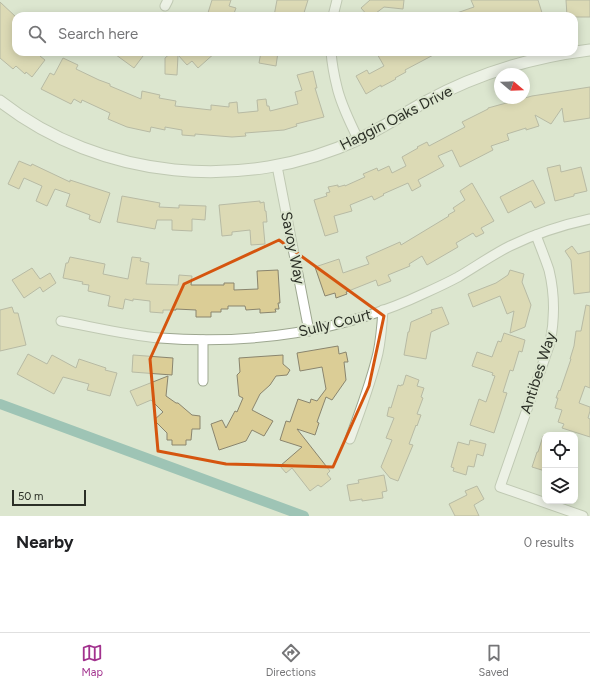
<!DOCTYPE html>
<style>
body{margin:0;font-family:Figtree,sans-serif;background:#f2f2f2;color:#202124}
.controls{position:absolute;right:12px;bottom:12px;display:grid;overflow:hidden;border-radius:8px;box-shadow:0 2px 10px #0003}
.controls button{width:36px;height:36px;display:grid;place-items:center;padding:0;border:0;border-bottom:1px solid #e0e0e0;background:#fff;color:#202124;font:20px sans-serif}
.compass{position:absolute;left:494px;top:68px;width:36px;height:36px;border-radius:50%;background:#fff;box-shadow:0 2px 10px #0003;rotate:109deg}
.scale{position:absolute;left:12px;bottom:10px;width:74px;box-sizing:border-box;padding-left:4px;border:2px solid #2b2f26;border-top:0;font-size:11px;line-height:14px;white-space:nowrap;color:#2b2f26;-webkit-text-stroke:3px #dce6cf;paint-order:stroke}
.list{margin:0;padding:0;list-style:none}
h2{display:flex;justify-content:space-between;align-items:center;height:52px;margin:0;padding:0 16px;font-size:17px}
h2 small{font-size:13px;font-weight:400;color:#757577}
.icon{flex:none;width:22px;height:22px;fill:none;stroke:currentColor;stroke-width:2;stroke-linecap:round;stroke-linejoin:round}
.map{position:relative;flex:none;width:590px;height:516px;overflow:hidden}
.search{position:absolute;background:#fff;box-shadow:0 2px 10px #0003;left:12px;right:12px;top:12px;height:44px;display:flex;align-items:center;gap:10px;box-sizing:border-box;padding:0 14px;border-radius:12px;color:#757577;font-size:15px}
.sheet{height:116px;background:#fff}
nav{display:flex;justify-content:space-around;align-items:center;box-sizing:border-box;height:56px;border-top:1px solid #e0e0e0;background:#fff;font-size:11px;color:#757577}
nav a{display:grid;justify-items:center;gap:2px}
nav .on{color:#a2328e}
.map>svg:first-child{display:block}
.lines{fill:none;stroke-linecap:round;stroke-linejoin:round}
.canal{stroke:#539c94;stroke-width:10}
.building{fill:#dbcd96;stroke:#8a856e}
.minor-casing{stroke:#9da790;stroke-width:11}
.tertiary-casing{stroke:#9da790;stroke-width:13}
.minor{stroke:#fff;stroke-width:9}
.tertiary{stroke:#fff;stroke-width:11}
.marked{fill:none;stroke:#d5550f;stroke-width:3;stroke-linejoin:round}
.labels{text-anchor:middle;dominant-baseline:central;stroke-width:4;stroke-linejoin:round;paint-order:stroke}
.street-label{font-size:15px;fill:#2b2f26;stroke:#dce6cf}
</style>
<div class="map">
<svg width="590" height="516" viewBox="0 0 590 516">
<rect width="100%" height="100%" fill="#dce6cf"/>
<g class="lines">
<polyline class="canal" points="0,404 304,516"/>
</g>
<g class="building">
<polygon points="212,0 231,0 229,6 236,8 233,16 207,16"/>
<polygon points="277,0 308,0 303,16 274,16"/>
<polygon points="370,0 404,0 403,9 384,7 372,16 368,16 361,8"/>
<polygon points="471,0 538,0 543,16 451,16 451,15 474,7"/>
<polygon points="566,0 590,0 590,17 574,17 574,16 567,16"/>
<polygon points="0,2 16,17 16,52 43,52 40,56 45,60 32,77 26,72 25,74 16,66 13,69 0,58"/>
<polygon points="112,52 146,52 134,68"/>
<polygon points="172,52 216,52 198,68 192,61 187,65 178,55 177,75 165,74 165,58"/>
<polygon points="261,52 278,52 276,66 259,63"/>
<polygon points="376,52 439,52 405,70 406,72 395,78 396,79 381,87 381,85 366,94 356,76 367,70 369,74 384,66"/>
<polygon points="63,58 78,65 76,69 99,80 110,84 110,86 141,99 142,91 160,95 159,98 176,101 175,106 211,110 211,105 229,107 229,103 237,102 238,113 258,111 257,100 266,99 267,106 269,106 270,111 298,104 295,92 302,90 297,75 313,71 317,88 315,88 324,117 296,124 297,126 284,130 245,133 246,136 232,137 195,134 195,136 182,135 182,130 165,127 165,130 151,127 150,132 127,127 108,119 110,113 82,100 81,103 74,99 71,104 41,89 50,73 54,75"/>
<polygon points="590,87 590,118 564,122 562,108 551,124 535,115 539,126 526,130 526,128 507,134 509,140 491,146 493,150 460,167 452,150 438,156 444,166 418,180 421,186 412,191 408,183 383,194 384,195 374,200 372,196 350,205 352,211 334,216 338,232 325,236 314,200 327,196 326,193 330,192 328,187 338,185 338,187 345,185 345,186 365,177 363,174 377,168 378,171 389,166 392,173 406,166 402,157 418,148 417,147 427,142 429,146 465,127 462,122 488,109 488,108 532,96"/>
<polygon points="19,161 31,166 32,164 70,182 70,180 110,193 100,223 89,219 90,215 66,206 70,194 55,189 47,206 36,201 42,186 24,178 19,189 8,184"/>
<polygon points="560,165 561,172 581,167 587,191 574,194 574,196 555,201 547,168"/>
<polygon points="533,180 545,203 535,208 531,201 508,213 500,197"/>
<polygon points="472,183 494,221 481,228 484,233 476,237 473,233 456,243 458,247 427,265 422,256 409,264 410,266 388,275 391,281 378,286 376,280 346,292 347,294 336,298 335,293 325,296 315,267 339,259 343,273 369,264 366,257 400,242 401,245 449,216 448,215 455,211 453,208 465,200 460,191"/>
<polygon points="122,196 160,203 159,207 179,208 179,205 206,206 205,220 192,219 192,231 172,230 172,220 157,220 155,229 117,222"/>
<polygon points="260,201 260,203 264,202 265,211 266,211 267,222 263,222 265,244 251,245 250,230 232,232 232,235 222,236 219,205"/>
<polygon points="572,246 578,254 590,251 590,292 574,294 571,260 565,251"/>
<polygon points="70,257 105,264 103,274 128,279 132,257 141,258 140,261 149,263 146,284 178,285 179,275 192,276 191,285 224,285 224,283 234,283 234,290 258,289 257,271 278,270 280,303 278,303 279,309 275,309 276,312 260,313 260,309 246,310 245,306 228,306 228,309 221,309 221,312 211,312 211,317 196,317 196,310 176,309 176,310 163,310 163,313 150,312 150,301 133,299 133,301 125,299 123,309 108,306 110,296 88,291 89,285 82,284 83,282 63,278 66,263 68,263"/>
<polygon points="32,268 40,279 50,273 56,283 43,292 40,287 24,298 12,280"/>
<polygon points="510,270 524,274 522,282 531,305 525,327 510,333 514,311 507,314 500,296 473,307 468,294 496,283 508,275"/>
<polygon points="586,305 590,306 590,388 585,386 579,403 590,407 590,411 588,418 590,419 590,437 562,428 564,424 558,422 562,410 555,408 558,398 556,398 559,390 560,391 571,359 570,359 574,346 576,331 581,331"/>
<polygon points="12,307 14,313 18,313 26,345 0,351 0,310"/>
<polygon points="442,307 449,324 431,332 426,359 404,355 408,332 409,332 411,322 432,313 431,310"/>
<polygon points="504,333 525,340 522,352 519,351 513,371 510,370 503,392 507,393 494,433 470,425 479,399 486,402 495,376 492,375 493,373 472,366 477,352 492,357 498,341 501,342"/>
<polygon points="338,346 339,354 346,352 348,362 344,362 346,380 332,400 326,397 317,422 319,423 315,435 297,429 330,471 327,474 331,479 321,487 318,485 310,491 292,468 286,473 280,466 302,447 280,440 286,421 290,422 298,399 310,403 311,399 317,401 326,389 322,367 300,371 297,353"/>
<polygon points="28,354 47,364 52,355 76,368 79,359 106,368 105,370 117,373 110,396 87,390 89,384 63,377 54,394 17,374"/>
<polygon points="133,355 173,358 172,375 132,372"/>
<polygon points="283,355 283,364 290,370 287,375 276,376 270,385 260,394 252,410 273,421 264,436 252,430 246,441 219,450 211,424 222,420 226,428 235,411 237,412 243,398 239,396 237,375 240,372 239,358"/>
<polygon points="406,375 419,380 417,386 424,388 421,397 423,398 417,414 421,415 417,426 416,425 409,444 413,445 398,481 390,478 381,467 392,440 386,438 394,418 387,416 389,407 391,408 398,385 401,386 401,385 403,385"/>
<polygon points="168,376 166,396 176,403 178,403 192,415 200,416 200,429 192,429 191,440 186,440 186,445 172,445 172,440 167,440 167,433 154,420 163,412 151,400 137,406 130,391"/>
<polygon points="543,436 545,436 545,471 532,467 537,452 538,452"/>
<polygon points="470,440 486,444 483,456 477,454 474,467 468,466 466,475 453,471 454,468 451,467 458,442 469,445"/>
<polygon points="384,475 387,491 382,492 383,498 362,501 362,499 350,501 347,485 359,483 358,480"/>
<polygon points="477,486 484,499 474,505 479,516 455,516 449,504 467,495 465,491"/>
</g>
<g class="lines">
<g class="minor-casing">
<g id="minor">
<polyline points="165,6 168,0"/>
<polyline points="333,16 337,0"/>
<path d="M331,52C332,64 334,75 337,87C341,105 350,122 358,139"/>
<polyline points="277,166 309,331"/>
<path d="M536,235C540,246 545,258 549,270C555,295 555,318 550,343L500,487L583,516"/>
<path d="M61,321C94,327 126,335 160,338C250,345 343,332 425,293C436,288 447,283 458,277C475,267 492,255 510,246C535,234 562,225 590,219"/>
<polyline points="203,381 203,340"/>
<path d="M350,439C360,411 371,383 378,353C381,339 382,325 383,310"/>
</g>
</g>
<g class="tertiary-casing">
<path id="tertiary" d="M0,101C101,180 244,193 359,139C382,128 403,114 425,102C476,74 532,57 590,50"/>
</g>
<use href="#minor" class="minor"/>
<use href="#tertiary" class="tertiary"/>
</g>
<path d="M0 0H590V516H0ZM279,240L384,316L369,386L333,467L226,464L158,451L150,359L184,284Z" fill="#dce6cf" fill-opacity=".55" fill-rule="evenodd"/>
<path class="marked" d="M279,240L384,316L369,386L333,467L226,464L158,451L150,359L184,284Z"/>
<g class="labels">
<g class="street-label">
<text transform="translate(396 118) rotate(-27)">Haggin Oaks Drive</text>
<text transform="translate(293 248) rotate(79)">Savoy Way</text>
<text transform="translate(335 323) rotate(-14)">Sully Court</text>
<text transform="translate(538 373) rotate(-72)">Antibes Way</text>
</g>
</g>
</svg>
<div class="controls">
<button><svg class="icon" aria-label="locate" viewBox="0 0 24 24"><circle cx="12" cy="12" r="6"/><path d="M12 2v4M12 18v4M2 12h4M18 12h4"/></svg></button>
<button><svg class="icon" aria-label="layers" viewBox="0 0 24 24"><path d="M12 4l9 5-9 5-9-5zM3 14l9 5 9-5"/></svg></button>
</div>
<svg class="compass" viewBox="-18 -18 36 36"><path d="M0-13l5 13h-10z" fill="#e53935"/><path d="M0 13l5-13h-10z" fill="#757577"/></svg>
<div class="scale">50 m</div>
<div class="search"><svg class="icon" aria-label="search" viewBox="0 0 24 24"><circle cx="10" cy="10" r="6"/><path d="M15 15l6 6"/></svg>Search here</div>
</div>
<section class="sheet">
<h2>Nearby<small>0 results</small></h2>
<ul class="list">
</ul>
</section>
<nav>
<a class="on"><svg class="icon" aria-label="map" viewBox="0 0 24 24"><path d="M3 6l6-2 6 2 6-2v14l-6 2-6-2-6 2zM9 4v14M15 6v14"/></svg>Map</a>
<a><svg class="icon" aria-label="directions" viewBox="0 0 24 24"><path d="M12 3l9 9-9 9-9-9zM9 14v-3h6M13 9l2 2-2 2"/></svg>Directions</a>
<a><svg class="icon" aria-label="saved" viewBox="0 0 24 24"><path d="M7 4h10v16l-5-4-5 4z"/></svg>Saved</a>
</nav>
